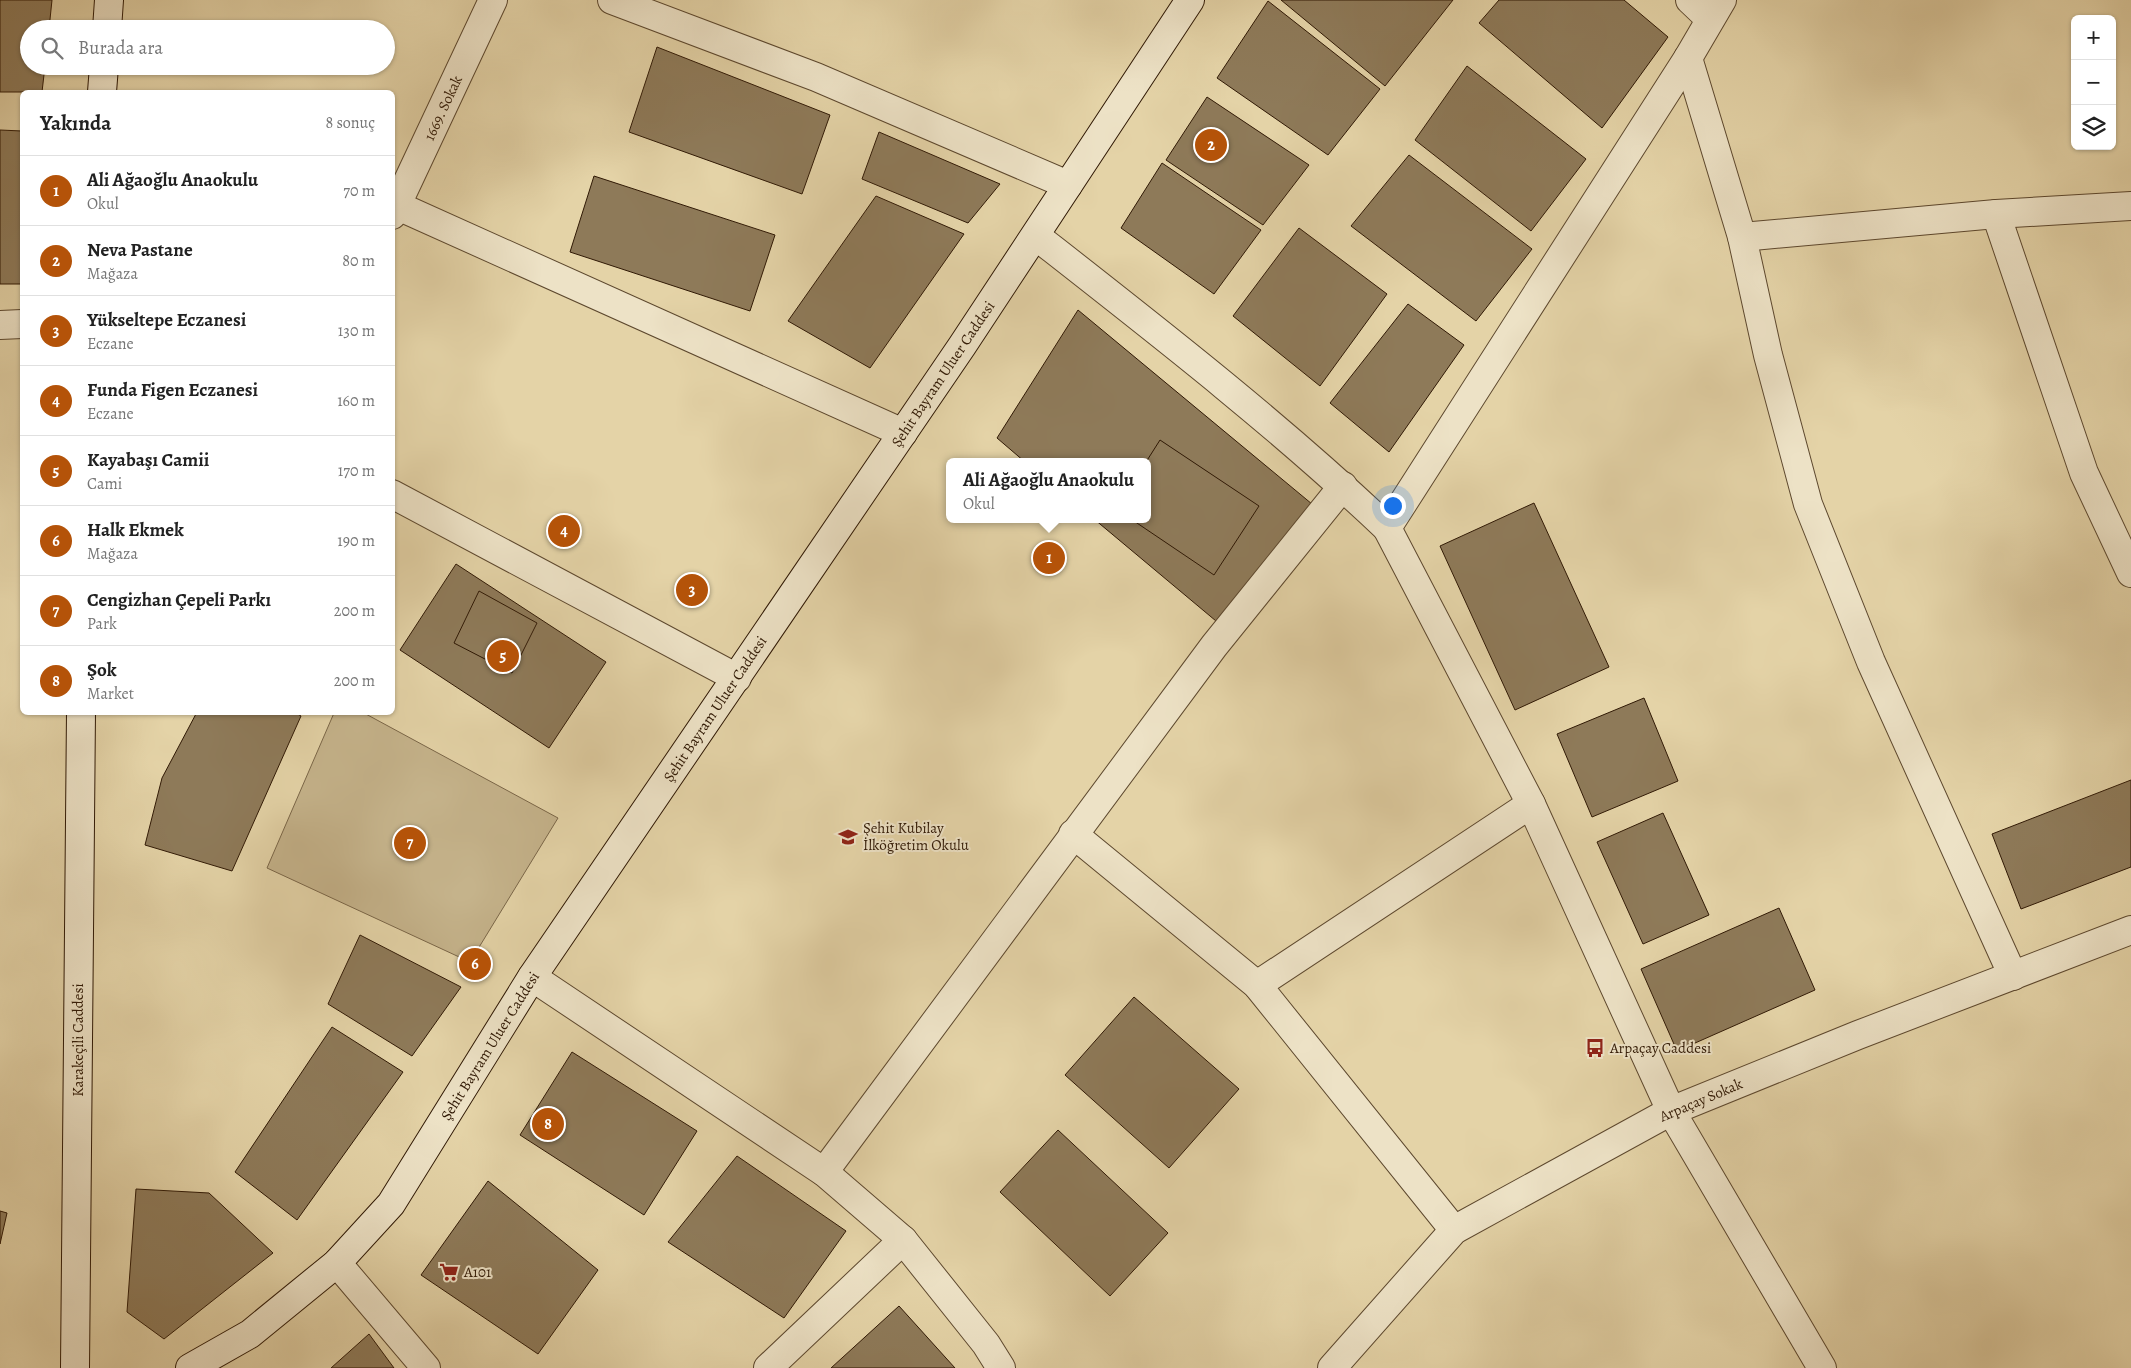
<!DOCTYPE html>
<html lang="tr">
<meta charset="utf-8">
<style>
body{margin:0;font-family:Alegreya,serif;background:#f2f2f2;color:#222}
.controls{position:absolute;right:15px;top:15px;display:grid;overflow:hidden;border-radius:8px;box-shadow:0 1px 4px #0004}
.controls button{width:45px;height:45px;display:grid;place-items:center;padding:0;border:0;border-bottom:1px solid #e0e0e0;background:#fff;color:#222;font:25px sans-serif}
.you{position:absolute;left:1392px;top:505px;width:18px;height:18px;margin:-12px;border:4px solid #fff;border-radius:50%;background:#1a73e8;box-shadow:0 0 0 8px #1a73e833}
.badge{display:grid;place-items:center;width:32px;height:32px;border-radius:50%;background:#b45309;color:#fff;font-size:16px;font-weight:700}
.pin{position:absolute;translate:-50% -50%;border:2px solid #fff;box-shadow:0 1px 5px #0006}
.popup{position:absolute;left:946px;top:458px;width:205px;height:65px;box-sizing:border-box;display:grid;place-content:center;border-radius:8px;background:#fff;filter:drop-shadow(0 1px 4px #0005);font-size:16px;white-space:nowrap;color:#767676}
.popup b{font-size:19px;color:#222}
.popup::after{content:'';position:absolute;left:50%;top:100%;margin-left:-10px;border:10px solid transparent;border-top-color:#fff}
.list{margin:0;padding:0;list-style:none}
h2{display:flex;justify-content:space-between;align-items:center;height:65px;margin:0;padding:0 20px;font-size:21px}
h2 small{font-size:16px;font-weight:400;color:#767676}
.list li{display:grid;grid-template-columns:32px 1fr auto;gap:15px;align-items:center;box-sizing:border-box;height:70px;padding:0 20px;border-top:1px solid #e0e0e0}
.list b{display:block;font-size:19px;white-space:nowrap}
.list p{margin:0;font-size:16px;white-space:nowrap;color:#767676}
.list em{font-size:16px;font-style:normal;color:#767676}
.icon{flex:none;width:28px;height:28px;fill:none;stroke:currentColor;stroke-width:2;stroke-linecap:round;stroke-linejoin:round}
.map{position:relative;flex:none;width:2131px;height:1368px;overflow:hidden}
.search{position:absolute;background:#fff;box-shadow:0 1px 4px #0004;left:20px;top:20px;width:375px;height:55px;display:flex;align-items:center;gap:12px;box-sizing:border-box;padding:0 18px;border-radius:28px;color:#767676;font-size:19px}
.panel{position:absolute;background:#fff;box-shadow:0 1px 4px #0004;left:20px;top:90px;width:375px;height:625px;border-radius:8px}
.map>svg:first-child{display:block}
.green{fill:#c5b38b;stroke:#7a6648}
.building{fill:#8e7a59;stroke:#301905}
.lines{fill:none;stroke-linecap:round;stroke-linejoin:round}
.minor-casing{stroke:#5d482e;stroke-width:30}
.tertiary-casing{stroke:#5d482e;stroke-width:30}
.secondary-casing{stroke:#301905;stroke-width:30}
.minor{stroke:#ede2c6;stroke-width:28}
.tertiary{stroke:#ede2c6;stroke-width:28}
.secondary{stroke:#ede2c6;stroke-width:28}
.labels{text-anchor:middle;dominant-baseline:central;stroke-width:4;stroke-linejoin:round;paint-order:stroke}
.street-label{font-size:15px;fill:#301905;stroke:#ede2c6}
.poi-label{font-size:15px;fill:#301905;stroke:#ede2c6;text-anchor:start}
</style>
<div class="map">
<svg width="2131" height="1368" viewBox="0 0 2131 1368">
<rect width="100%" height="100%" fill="#e4d3a7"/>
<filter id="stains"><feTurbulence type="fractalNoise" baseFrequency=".004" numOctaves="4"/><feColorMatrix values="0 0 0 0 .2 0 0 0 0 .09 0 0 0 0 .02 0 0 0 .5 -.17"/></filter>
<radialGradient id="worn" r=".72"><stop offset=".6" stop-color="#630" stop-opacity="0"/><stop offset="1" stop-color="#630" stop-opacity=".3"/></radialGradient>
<polygon class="green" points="334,713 364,713 558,818 470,962 267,868"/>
<g class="building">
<polygon points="0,0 52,0 49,29 29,29 29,66 45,66 42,92 0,92"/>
<polygon points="1281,0 1453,0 1385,86"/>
<polygon points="1499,0 1624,0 1668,37 1602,128 1479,23"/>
<polygon points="1268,1 1380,89 1328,155 1217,78"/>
<polygon points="657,47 830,115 802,194 629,132"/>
<polygon points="1467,66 1586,159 1531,231 1415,140"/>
<polygon points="1207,97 1309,165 1263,225 1166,160"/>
<polygon points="0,130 22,131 22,284 0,284"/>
<polygon points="879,132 1000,184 968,223 862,179"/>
<polygon points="1409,155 1532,249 1476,321 1351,226"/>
<polygon points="1162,163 1261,230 1214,294 1121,228"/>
<polygon points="594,176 775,235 750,311 570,252"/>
<polygon points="876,196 964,234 870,368 788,321"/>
<polygon points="1299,228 1387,294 1320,386 1233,316"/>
<polygon points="1408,304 1464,345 1389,452 1330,403"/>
<polygon points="1078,310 1318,509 1216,621 1094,519 1148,519 1148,462 1025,462 997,438"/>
<polygon points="1160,440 1259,506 1214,575 1131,519 1148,519 1148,462 1146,462"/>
<polygon points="1534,503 1609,667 1515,710 1440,546"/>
<polygon points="456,564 606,662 549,748 400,650"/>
<polygon points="479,591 537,623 512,673 454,643"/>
<polygon points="1644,698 1678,781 1592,817 1557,734"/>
<polygon points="197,712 294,712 301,716 232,871 145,845 162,778"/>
<polygon points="2131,780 2131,867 2021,909 1992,834"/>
<polygon points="1663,813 1709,915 1643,944 1597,842"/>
<polygon points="1779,908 1815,990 1677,1051 1641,969"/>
<polygon points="360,935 461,987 412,1056 328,1004"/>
<polygon points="1134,997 1239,1089 1169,1168 1065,1075"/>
<polygon points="332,1027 403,1072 297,1220 235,1172"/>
<polygon points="572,1052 697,1131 644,1215 520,1135"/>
<polygon points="1058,1130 1168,1233 1110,1296 1000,1192"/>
<polygon points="737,1156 846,1231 784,1318 668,1242"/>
<polygon points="488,1181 598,1270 538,1354 421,1275"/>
<polygon points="136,1189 209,1193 273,1253 164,1339 127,1312"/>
<polygon points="0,1211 7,1213 0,1244"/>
<polygon points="899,1306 955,1368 831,1368"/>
<polygon points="369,1334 394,1368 331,1368"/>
</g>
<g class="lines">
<g class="minor-casing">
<g id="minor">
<polyline points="612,0 816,77 1068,185"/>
<polyline points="1690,0 1710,19"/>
<polyline points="398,206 903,433"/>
<polyline points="1996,214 2084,473 2131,573"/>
<path d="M1036,236C1156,330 1276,423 1387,528L1688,58L1722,0"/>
<polyline points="1742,237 1996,214 2131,206"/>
<polyline points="0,325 22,324"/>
<polyline points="392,494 737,678"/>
<polyline points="1073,834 1257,985 1454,1230"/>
<polyline points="532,977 824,1172 903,1240 986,1344 1001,1368"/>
<polyline points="1257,985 1531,804"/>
<polyline points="1671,1111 1822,1368"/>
<polyline points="824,1172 1214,646 1343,486"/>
<polyline points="337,1263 426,1368"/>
<polyline points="768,1368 903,1240"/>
</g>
</g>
<g class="tertiary-casing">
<g id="tertiary">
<polyline points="1688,58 1742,237 1768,355 1808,504 1871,662 2013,976"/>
<polyline points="392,215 493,0"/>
<polyline points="1387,528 1531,804 1671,1111"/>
<polyline points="1332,1368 1454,1230 1671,1111 1858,1035 2131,930"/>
</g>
</g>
<g class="secondary-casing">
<g id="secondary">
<polyline points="107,29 109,0"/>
<polyline points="102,92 104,66"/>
<polyline points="75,1368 81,712"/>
<polyline points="190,1368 250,1334 337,1263 391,1204 532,977 962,346 1190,0"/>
</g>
</g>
<use href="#minor" class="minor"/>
<use href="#tertiary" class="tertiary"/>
<use href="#secondary" class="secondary"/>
</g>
<defs>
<g id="school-bare" transform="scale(1.5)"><path d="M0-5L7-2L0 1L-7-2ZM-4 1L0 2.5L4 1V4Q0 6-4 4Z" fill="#8f2418" stroke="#ede2c6" stroke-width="2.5" paint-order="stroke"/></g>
<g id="bus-bare" transform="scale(1.5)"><path d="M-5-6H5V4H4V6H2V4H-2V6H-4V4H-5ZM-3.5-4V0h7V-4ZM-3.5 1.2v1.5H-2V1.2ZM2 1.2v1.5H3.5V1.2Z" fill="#8f2418" stroke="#ede2c6" stroke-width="2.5" paint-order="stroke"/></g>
<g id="supermarket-bare" transform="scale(1.5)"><path d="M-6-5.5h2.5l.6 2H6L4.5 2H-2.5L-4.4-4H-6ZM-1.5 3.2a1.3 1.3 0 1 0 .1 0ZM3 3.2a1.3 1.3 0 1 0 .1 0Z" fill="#8f2418" stroke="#ede2c6" stroke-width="2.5" paint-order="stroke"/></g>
</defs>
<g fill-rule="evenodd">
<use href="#school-bare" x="848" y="837"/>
<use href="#bus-bare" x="1595" y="1048"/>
<use href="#supermarket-bare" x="449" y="1272"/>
</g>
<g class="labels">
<g class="street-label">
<text transform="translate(443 108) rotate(-65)">1669. Sokak</text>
<text transform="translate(943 374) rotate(-56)">Şehit Bayram Uluer Caddesi</text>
<text transform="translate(715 709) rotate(-56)">Şehit Bayram Uluer Caddesi</text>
<text transform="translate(78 1040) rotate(-90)">Karakeçili Caddesi</text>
<text transform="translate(490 1046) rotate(-58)">Şehit Bayram Uluer Caddesi</text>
<text transform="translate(1701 1100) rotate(-23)">Arpaçay Sokak</text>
</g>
<g class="poi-label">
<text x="863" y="828">Şehit Kubilay<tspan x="863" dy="17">İlköğretim Okulu</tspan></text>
<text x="1610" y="1048">Arpaçay Caddesi</text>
<text x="464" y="1272">A101</text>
</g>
</g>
<rect width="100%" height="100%" filter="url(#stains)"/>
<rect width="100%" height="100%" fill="url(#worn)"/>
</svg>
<div class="controls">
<button>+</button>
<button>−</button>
<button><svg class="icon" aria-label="layers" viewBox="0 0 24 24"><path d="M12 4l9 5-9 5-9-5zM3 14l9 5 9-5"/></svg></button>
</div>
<div class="you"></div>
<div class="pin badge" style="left:1049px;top:558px">1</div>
<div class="popup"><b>Ali Ağaoğlu Anaokulu</b>Okul</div>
<div class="pin badge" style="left:1211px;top:145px">2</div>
<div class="pin badge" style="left:692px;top:590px">3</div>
<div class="pin badge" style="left:564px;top:531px">4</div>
<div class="pin badge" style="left:503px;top:656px">5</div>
<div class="pin badge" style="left:475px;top:964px">6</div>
<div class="pin badge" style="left:410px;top:843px">7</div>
<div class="pin badge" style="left:548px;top:1124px">8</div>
<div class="search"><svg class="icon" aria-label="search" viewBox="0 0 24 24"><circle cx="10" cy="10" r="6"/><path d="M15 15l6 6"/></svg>Burada ara</div>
<section class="panel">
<h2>Yakında<small>8 sonuç</small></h2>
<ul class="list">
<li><span class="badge">1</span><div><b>Ali Ağaoğlu Anaokulu</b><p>Okul</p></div><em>70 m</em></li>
<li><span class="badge">2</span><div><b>Neva Pastane</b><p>Mağaza</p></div><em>80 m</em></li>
<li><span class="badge">3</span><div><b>Yükseltepe Eczanesi</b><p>Eczane</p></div><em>130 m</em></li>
<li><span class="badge">4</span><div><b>Funda Figen Eczanesi</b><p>Eczane</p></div><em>160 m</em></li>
<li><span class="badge">5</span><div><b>Kayabaşı Camii</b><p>Cami</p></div><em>170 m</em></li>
<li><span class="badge">6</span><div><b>Halk Ekmek</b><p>Mağaza</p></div><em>190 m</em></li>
<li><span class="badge">7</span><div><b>Cengizhan Çepeli Parkı</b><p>Park</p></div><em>200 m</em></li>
<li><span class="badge">8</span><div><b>Şok</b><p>Market</p></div><em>200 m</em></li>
</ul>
</section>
</div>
